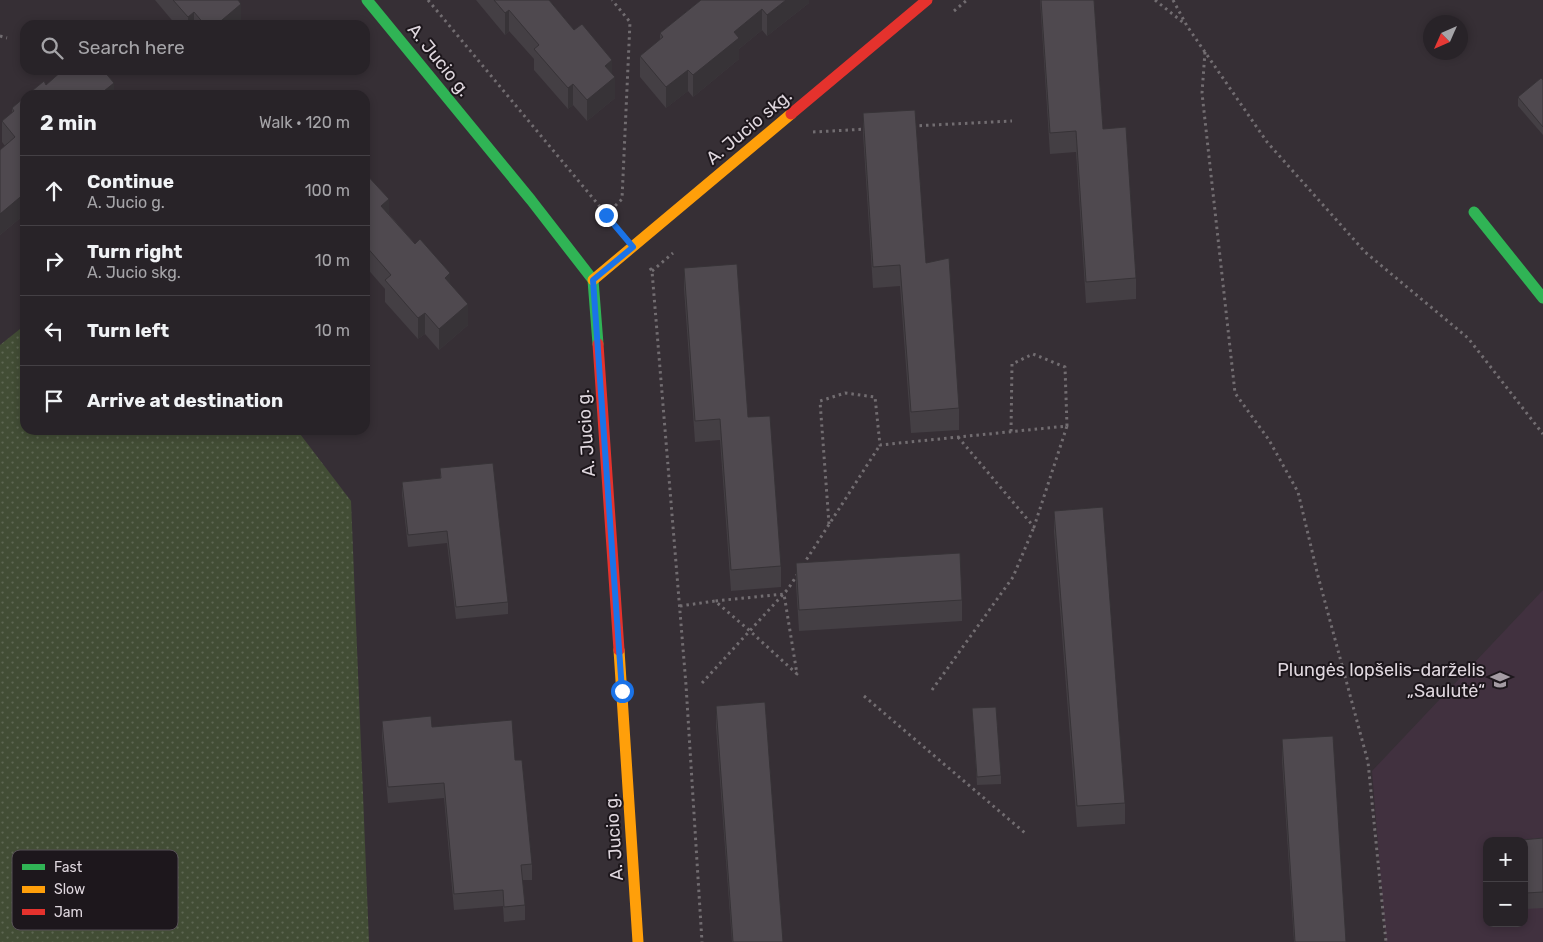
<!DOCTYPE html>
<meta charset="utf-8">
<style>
body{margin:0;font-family:Rubik,sans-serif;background:#302b30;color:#f1f3f6}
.controls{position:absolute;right:15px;bottom:15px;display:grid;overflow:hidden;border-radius:10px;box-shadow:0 2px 8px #0003}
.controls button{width:45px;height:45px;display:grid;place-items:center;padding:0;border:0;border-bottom:1px solid #444045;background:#282328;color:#f1f3f6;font:25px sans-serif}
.compass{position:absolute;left:1423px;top:15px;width:45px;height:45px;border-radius:50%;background:#282328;box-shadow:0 2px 8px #0003;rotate:225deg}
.stop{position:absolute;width:15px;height:15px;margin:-11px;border:4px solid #1a73e8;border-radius:50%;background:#fff}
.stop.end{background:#1a73e8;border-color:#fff;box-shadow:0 1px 5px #0008}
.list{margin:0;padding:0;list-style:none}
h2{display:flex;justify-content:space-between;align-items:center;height:65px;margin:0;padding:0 20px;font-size:21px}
h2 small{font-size:16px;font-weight:400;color:#a5a4a8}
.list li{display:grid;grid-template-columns:32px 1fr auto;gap:15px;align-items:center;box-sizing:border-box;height:70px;padding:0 20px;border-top:1px solid #444045}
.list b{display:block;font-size:19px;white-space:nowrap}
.list p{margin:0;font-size:16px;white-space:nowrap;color:#a5a4a8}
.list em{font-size:16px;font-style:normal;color:#a5a4a8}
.icon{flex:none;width:28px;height:28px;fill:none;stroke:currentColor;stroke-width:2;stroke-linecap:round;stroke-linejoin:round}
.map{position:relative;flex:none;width:1543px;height:942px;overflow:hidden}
.search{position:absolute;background:#282328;box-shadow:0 2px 8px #0003;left:20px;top:20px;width:350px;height:55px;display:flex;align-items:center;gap:12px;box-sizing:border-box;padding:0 18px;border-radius:15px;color:#a5a4a8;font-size:19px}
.panel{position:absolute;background:#282328;box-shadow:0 2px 8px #0003;left:20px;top:90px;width:350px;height:345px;border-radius:15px}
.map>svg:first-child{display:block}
.built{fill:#41313f;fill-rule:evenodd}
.grass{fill:url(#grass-dots)}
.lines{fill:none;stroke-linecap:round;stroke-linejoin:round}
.path{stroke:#726d71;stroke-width:3;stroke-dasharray:2.5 4;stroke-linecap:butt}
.fast{stroke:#30b455;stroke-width:11}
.slow{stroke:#ff9f0a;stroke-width:11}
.jam{stroke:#e5322d;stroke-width:11}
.wall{fill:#443f44}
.shaded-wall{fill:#373337}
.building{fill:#4f494f;stroke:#373337}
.route{stroke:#1a73e8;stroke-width:6}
.labels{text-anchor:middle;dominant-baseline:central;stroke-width:4;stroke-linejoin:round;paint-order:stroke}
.street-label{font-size:18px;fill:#dfd7de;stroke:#1d171c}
.poi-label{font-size:18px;fill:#dfd7de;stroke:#1d171c;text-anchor:end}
.key{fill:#1d171c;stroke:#575156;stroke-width:1}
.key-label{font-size:14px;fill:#dfd7de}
</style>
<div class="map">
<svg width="1543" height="942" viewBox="0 0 1543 942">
<defs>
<pattern id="grass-dots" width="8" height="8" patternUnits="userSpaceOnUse" patternTransform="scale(1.25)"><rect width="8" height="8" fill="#424d35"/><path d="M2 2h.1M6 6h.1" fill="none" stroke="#5d6652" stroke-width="1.8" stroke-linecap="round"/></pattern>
</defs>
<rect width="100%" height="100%" fill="#362f35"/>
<path class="built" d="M1543,590V942H1386L1372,771ZM1487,841H1524V923H1487Z"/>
<polygon class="grass" points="25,325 25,430 297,430 351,501 369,942 0,942 0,345"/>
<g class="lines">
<g class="path">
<polyline points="428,0 616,226"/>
<polyline points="1155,0 1185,24"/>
<polyline points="1173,0 1187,26 1267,142 1365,252 1468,338 1543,434"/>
<polyline points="954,11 967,0"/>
<polyline points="0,36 7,38"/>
<polyline points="1205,52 1202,93 1235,393 1269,440 1298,492 1318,576 1368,762 1386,942"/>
<polyline points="913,126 1012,121"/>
<polyline points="813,132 867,129"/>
<polyline points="606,215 622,199 630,22 612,0"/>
<polyline points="650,268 652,271 686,685 702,942"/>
<polyline points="652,271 673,253"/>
<polyline points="958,437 1034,527 1067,426"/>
<polyline points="829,524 820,401 845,393 875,397 880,445 1067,426 1065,367 1033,354 1012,364 1011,432"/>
<polyline points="803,565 880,445"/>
<polyline points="680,606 715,601 750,631 797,674 784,594 715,601"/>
<polyline points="702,683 788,589 799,572"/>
<polyline points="932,690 1013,577 1034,527"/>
<polyline points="864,696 1025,833"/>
</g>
<g class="fast">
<polyline points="367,0 531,200 593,280 598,344"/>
<polyline points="1474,212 1543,298"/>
</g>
<g class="slow">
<polyline points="593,280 791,114"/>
<polyline points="619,650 638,942"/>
</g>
<g class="jam">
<polyline points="791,114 927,0"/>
<polyline points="598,344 619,650"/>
</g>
</g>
<g class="wall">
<polygon points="155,0 238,0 241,25 176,25"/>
<polygon points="476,0 549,0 612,75 615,98 587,121 573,105 568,109 534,70 534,59 509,31 505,35"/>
<polygon points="701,0 809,0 809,3 767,36 762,30 739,49 739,59 693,97 688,91 666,108 640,77 640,56 660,40 660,33"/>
<polygon points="1040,0 1094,0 1103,129 1136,278 1136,299 1086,303 1076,152 1050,154"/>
<polygon points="1543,80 1543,135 1518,106 1518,97"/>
<polygon points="25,97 25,214 0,235 0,150 5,146 2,142 2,121 12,113 12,108"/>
<polygon points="863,113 926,263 959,408 959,430 911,433 900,286 873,288 863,134"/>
<polygon points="365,173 389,214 450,284 468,325 439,350 425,334 418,339 385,302 385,289 365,266"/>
<polygon points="684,268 748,417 781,566 781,587 731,591 720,440 695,442 684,289"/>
<polygon points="440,468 508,602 508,614 456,619 447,543 408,547 402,494 402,482 440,478"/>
<polygon points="1054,511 1125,803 1125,824 1077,827 1054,532"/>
<polygon points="796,563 962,600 962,621 799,631 796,584"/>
<polygon points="716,706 783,942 732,942 716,727"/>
<polygon points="972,708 1001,775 1001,784 977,785"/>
<polygon points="382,721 432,727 515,760 532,864 532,880 522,880 525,905 525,920 504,922 503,906 454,910 444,798 388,803 382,736"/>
<polygon points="1282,739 1346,942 1294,942 1282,760"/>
<polygon points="1543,838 1543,908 1526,909 1524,887 1524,841"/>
</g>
<g class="shaded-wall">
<polygon points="786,0 809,0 809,3 767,36 767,15"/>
<polygon points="241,4 241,25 216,25"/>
<polygon points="762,9 762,30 739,49 739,59 693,97 693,75 734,32"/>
<polygon points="509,10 509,31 505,35 505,13"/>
<polygon points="194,12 194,25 188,25 188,17"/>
<polygon points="612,60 612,79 615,77 615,98 587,121 587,100 605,66"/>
<polygon points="688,70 688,91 666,108 666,87"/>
<polygon points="114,83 114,95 99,95"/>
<polygon points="573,84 573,105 568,109 568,88"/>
<polygon points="25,183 25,214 0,235 0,214"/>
<polygon points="389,199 389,220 381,206"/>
<polygon points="450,273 450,294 445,278"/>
<polygon points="468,304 468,325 439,350 439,329"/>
<polygon points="425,313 425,334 418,339 418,318"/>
</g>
<g class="building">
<polygon points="173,0 238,0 241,4 216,25 205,25 194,12 188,17"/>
<polygon points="494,0 549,0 574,30 582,24 612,60 605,66 615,77 587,100 573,84 568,88 534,49 539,45 509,10 505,13"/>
<polygon points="701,0 786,0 767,15 762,9 734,32 739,38 693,75 688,70 666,87 640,56 663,37 660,33"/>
<polygon points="1041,0 1094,0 1103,129 1126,127 1136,278 1086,282 1076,131 1050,133"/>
<polygon points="63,70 103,70 114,83 99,95 27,95 44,81 46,85"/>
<polygon points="1541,78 1543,80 1543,127 1518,97"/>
<polygon points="25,97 25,183 24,184 25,193 0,214 0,150 15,137 2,121 14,111 12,108"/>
<polygon points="915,110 926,263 949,258 959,408 911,412 900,265 873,267 863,113"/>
<polygon points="365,173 389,199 381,206 415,244 420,239 450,273 445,278 468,304 439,329 425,313 418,318 385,280 391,275 365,245"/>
<polygon points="737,264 748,417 770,416 781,566 731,570 720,419 695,421 684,268"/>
<polygon points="493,463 508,602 456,607 447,531 408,535 402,482 441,478 440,468"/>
<polygon points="1103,507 1125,803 1077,806 1054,511"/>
<polygon points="960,553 962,600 799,610 796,563"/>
<polygon points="765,702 783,942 733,942 716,706"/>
<polygon points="996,707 1001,775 977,777 972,708"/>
<polygon points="431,716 432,727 512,720 515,760 522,760 532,864 521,865 525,905 504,907 503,890 454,894 444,783 388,787 382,721"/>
<polygon points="1333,736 1346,942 1295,942 1282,739"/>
<polygon points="1543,838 1543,892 1526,893 1524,871 1524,841 1522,841 1522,840"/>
</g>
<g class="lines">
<polyline class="route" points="606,215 633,247 593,280 622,691"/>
</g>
<defs>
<g id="school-bare" transform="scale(1.5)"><path d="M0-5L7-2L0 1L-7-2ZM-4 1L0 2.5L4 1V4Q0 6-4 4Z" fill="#a49ca3" stroke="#1d171c" stroke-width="2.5" paint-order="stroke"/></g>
</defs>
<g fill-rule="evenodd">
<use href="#school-bare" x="1500" y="680"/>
</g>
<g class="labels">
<g class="street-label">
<text transform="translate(439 60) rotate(51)">A. Jucio g.</text>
<text transform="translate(749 127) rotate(-40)">A. Jucio skg.</text>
<text transform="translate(586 433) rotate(-94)">A. Jucio g.</text>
<text transform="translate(614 837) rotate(-94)">A. Jucio g.</text>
</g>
<g class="poi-label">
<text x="1485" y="670">Plungės lopšelis-darželis<tspan x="1485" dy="21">„Saulutė“</tspan></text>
</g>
</g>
<rect x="12" y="850" width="166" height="80" rx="8" class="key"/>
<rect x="22" y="864" width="23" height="6" fill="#30b455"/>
<rect x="22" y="886" width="23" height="7" fill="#ff9f0a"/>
<rect x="22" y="909" width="23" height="6" fill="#e5322d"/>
<g class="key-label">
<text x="54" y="872">Fast</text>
<text x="54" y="894">Slow</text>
<text x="54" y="917">Jam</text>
</g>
</svg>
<div class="controls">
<button>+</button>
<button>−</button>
</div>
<svg class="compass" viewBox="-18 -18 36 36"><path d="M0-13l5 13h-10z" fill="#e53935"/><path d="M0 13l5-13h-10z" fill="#a5a4a8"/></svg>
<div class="stop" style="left:622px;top:691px"></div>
<div class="stop end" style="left:606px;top:215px"></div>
<div class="search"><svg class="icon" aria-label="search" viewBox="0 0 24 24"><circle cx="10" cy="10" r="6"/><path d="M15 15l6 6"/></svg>Search here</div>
<section class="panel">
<h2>2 min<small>Walk · 120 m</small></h2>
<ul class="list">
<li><svg class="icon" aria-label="ahead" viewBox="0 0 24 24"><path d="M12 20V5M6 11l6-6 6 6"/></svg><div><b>Continue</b><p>A. Jucio g.</p></div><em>100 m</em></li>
<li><svg class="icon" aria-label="right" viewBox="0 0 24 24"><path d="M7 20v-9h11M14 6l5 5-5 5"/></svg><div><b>Turn right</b><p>A. Jucio skg.</p></div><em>10 m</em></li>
<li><svg class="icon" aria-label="left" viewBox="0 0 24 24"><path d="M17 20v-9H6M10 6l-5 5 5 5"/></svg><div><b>Turn left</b></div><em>10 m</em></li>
<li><svg class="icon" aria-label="arrive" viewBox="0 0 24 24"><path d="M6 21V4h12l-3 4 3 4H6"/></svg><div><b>Arrive at destination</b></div></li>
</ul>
</section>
</div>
